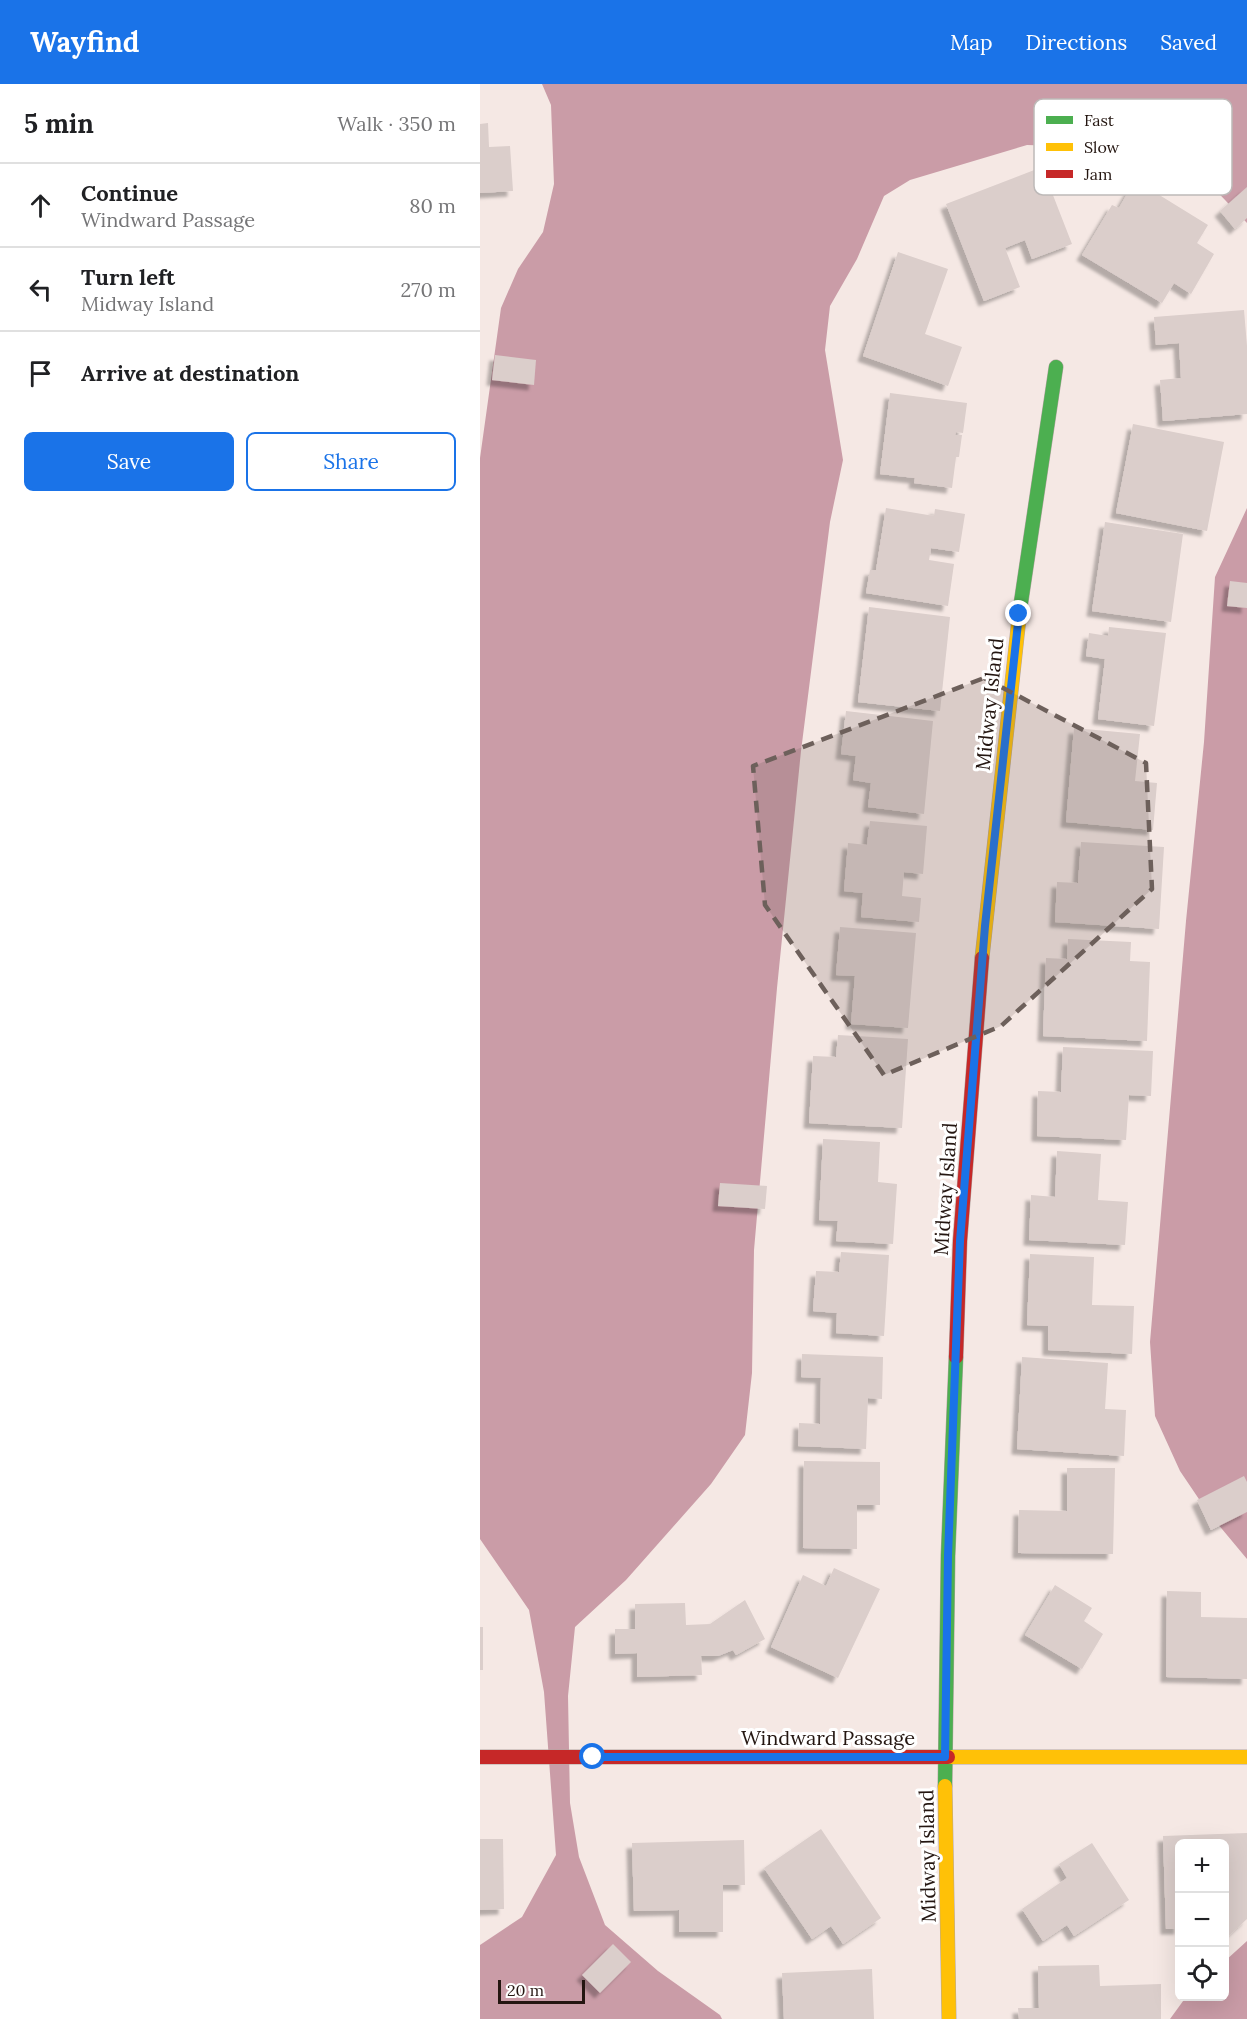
<!DOCTYPE html>
<meta charset="utf-8">
<style>
body{margin:0;font-family:Lora,serif;background:#f2f2f2;color:#202124}
.controls{position:absolute;right:18px;bottom:18px;display:grid;overflow:hidden;border-radius:9px;box-shadow:0 6px 24px #0002}
.controls button{width:54px;height:54px;display:grid;place-items:center;padding:0;border:0;border-bottom:2px solid #e0e0e0;background:#fff;color:#202124;font:30px sans-serif}
.scale{position:absolute;left:18px;bottom:15px;width:87px;box-sizing:border-box;padding-left:6px;border:3px solid #241611;border-top:0;font-size:16px;line-height:21px;white-space:nowrap;color:#241611;-webkit-text-stroke:4px #fff;paint-order:stroke}
.stop{position:absolute;width:18px;height:18px;margin:-14px;border:4px solid #1a73e8;border-radius:50%;background:#fff}
.stop.end{background:#1a73e8;border-color:#fff;box-shadow:0 2px 6px #0008}
.list{margin:0;padding:0;list-style:none}
h2{display:flex;justify-content:space-between;align-items:center;height:78px;margin:0;padding:0 24px;font-size:26px}
h2 small{font-size:20px;font-weight:400;color:#757577}
.list li{display:grid;grid-template-columns:39px 1fr auto;gap:18px;align-items:center;box-sizing:border-box;height:84px;padding:0 24px;border-top:2px solid #e0e0e0}
.list b{display:block;font-size:22px;white-space:nowrap}
.list p{margin:0;font-size:20px;white-space:nowrap;color:#757577}
.list em{font-size:20px;font-style:normal;color:#757577}
.actions{display:flex;gap:12px;padding:18px 24px}
.actions a{flex:1;padding:14px 0;border:2px solid #1a73e8;border-radius:9px;text-align:center;font-size:21px;color:#1a73e8}
.actions .main{background:#1a73e8;color:#fff}
.icon{flex:none;width:33px;height:33px;fill:none;stroke:currentColor;stroke-width:2;stroke-linecap:round;stroke-linejoin:round}
.map{position:relative;flex:none;width:767px;height:1935px;overflow:hidden}
header{display:flex;align-items:center;gap:36px;box-sizing:border-box;height:84px;padding:0 30px;background:#1a73e8;color:#fff}
header strong{font-size:28px}
nav{display:flex;gap:33px;margin-inline-start:auto;font-size:21px}
main{display:flex}
aside{flex:1;background:#fff}
.map>svg:first-child{display:block}
.water{fill:#ca9ca7}
.building{fill:#dbcecb;filter:url(#shadow)}
.lines{fill:none;stroke-linecap:round;stroke-linejoin:round}
.fast-casing{stroke:#b1a4a0;stroke-width:15}
.slow-casing{stroke:#b1a4a0;stroke-width:15}
.jam-casing{stroke:#b1a4a0;stroke-width:15}
.fast{stroke:#4caf50;stroke-width:14}
.slow{stroke:#ffc107;stroke-width:14}
.jam{stroke:#c62828;stroke-width:14}
.route{stroke:#1a73e8;stroke-width:8}
.marked{fill:#6d605b;fill-opacity:0.2;stroke:#6d605b;stroke-width:4.5;stroke-dasharray:12 8;stroke-linejoin:round}
.labels{text-anchor:middle;dominant-baseline:central;stroke-width:6;stroke-linejoin:round;paint-order:stroke}
.street-label{font-size:20px;fill:#241611;stroke:#fff}
.key{fill:#fff;stroke:#bdb9b8;stroke-width:1.5}
.key-label{font-size:16px;fill:#241611}
</style>
<header>
<strong>Wayfind</strong>
<nav><a>Map</a><a>Directions</a><a>Saved</a></nav>
</header>
<main>
<aside>
<h2>5 min<small>Walk · 350 m</small></h2>
<ul class="list">
<li><svg class="icon" aria-label="ahead" viewBox="0 0 24 24"><path d="M12 20V5M6 11l6-6 6 6"/></svg><div><b>Continue</b><p>Windward Passage</p></div><em>80 m</em></li>
<li><svg class="icon" aria-label="left" viewBox="0 0 24 24"><path d="M17 20v-9H6M10 6l-5 5 5 5"/></svg><div><b>Turn left</b><p>Midway Island</p></div><em>270 m</em></li>
<li><svg class="icon" aria-label="arrive" viewBox="0 0 24 24"><path d="M6 21V4h12l-3 4 3 4H6"/></svg><div><b>Arrive at destination</b></div></li>
</ul>
<div class="actions"><a class="main">Save</a><a>Share</a></div>
</aside>
<div class="map">
<svg width="767" height="1935" viewBox="0 0 767 1935">
<defs>
<filter id="shadow"><feDropShadow dx="-5.5" dy="5.5" stdDeviation="1.5" flood-color="#0004"/></filter>
</defs>
<rect width="100%" height="100%" fill="#f5e8e4"/>
<g class="water">
<polygon points="62,0 767,0 767,139 724,94 672,73 612,63 547,61 430,96 404,112 377,175 350,222 345,266 363,376 350,438 321,667 297,904 274,1166 272,1289 265,1351 231,1400 146,1496 95,1543 88,1612 90,1719 99,1773 125,1841 178,1887 240,1931 242,1935 0,1935 0,1861 42,1833 76,1771 64,1608 49,1526 0,1455 0,374 21,224 38,185 63,148 74,100 71,21"/>
<polygon points="767,424 767,1475 727,1427 700,1387 675,1332 670,1258 706,837 724,658 735,493"/>
<polygon points="767,1857 767,1935 690,1935 706,1913 744,1912 745,1877"/>
</g>
<g class="building">
<polygon points="8,39 9,63 30,62 33,107 0,109 0,40"/>
<polygon points="562,83 592,160 552,175 545,156 525,164 540,203 504,217 466,120"/>
<polygon points="655,96 728,141 717,159 734,170 711,210 694,199 682,219 602,171 632,121 639,124"/>
<polygon points="767,103 767,134 755,145 740,127"/>
<polygon points="418,168 468,185 445,250 482,263 468,302 383,272"/>
<polygon points="764,226 767,262 767,330 683,337 680,296 701,294 699,259 676,261 674,233"/>
<polygon points="15,271 56,276 54,301 12,296"/>
<polygon points="410,309 487,319 483,349 476,348 475,351 482,351 479,373 476,373 472,404 434,399 435,394 400,390"/>
<polygon points="653,340 744,358 727,447 636,429"/>
<polygon points="406,424 454,432 455,425 485,430 479,468 451,464 449,476 474,480 468,522 386,509 390,486 396,486"/>
<polygon points="625,438 703,450 691,538 612,527"/>
<polygon points="750,497 767,499 767,524 747,522"/>
<polygon points="389,523 470,533 460,627 378,618"/>
<polygon points="629,543 686,549 674,642 618,635 625,575 606,572 609,549 628,552"/>
<polygon points="366,627 453,637 444,730 388,723 391,699 373,696 376,672 361,670"/>
<polygon points="594,644 660,650 655,697 677,699 673,746 586,738"/>
<polygon points="390,737 447,742 443,790 424,788 422,812 441,814 439,838 381,833 383,809 364,807 368,759 387,761"/>
<polygon points="601,758 684,763 679,845 575,838 577,798 598,799"/>
<polygon points="360,843 436,849 428,944 371,940 375,892 356,891"/>
<polygon points="588,855 651,858 650,877 670,878 667,957 563,952 566,874 587,875"/>
<polygon points="358,951 428,955 422,1044 329,1039 333,972 356,973"/>
<polygon points="583,963 673,967 671,1012 649,1011 646,1056 557,1052 558,1007 581,1008"/>
<polygon points="343,1055 400,1058 398,1098 417,1100 413,1160 356,1157 358,1137 339,1136"/>
<polygon points="577,1067 621,1070 618,1116 648,1118 645,1161 549,1156 551,1111 575,1113"/>
<polygon points="240,1099 287,1102 285,1125 238,1122"/>
<polygon points="361,1168 409,1171 404,1252 356,1249 357,1229 333,1227 336,1187 359,1188"/>
<polygon points="550,1170 614,1173 612,1221 654,1222 652,1270 568,1266 568,1242 547,1241"/>
<polygon points="322,1270 403,1273 402,1315 388,1314 386,1365 318,1362 319,1339 340,1340 341,1294 321,1293"/>
<polygon points="542,1273 628,1279 625,1325 646,1326 644,1372 537,1365"/>
<polygon points="324,1377 400,1378 400,1421 377,1421 377,1465 323,1464"/>
<polygon points="587,1384 635,1384 633,1470 538,1469 539,1426 587,1427"/>
<polygon points="764,1392 767,1398 767,1428 731,1446 717,1416"/>
<polygon points="354,1484 400,1505 358,1594 291,1563 323,1491 346,1502"/>
<polygon points="575,1501 612,1524 604,1537 623,1550 602,1585 545,1551"/>
<polygon points="687,1507 721,1508 721,1533 767,1534 767,1595 686,1593"/>
<polygon points="265,1516 285,1555 256,1571 253,1566 238,1572 221,1572 222,1591 157,1593 157,1569 135,1570 135,1545 155,1545 155,1520 205,1519 206,1541 230,1540"/>
<rect x="0" y="1543" width="3" height="43"/>
<polygon points="341,1745 401,1834 363,1860 351,1842 332,1855 284,1784"/>
<polygon points="767,1749 767,1835 744,1856 744,1760 700,1760 700,1845 686,1845 683,1752"/>
<polygon points="0,1755 23,1755 24,1825 0,1826"/>
<polygon points="264,1756 265,1801 243,1801 243,1848 199,1848 199,1826 154,1827 152,1759"/>
<polygon points="612,1759 649,1816 594,1852 587,1841 563,1857 542,1825 587,1794 579,1780"/>
<polygon points="133,1860 151,1878 120,1909 102,1891"/>
<polygon points="619,1881 620,1902 681,1900 681,1935 539,1935 538,1924 559,1924 558,1882"/>
<polygon points="392,1885 394,1935 304,1935 302,1889"/>
</g>
<g class="lines">
<g class="fast-casing">
<g id="fast">
<polyline points="540,525 576,283"/>
<polyline points="465,1702 468,1472 476,1273"/>
</g>
</g>
<g class="slow-casing">
<g id="slow">
<polyline points="502,874 540,525"/>
<polyline points="468,1673 767,1673"/>
<polyline points="465,1702 469,1935"/>
</g>
</g>
<g class="jam-casing">
<g id="jam">
<polyline points="476,1273 480,1157 502,874"/>
<polyline points="0,1673 468,1673"/>
</g>
</g>
<use href="#fast" class="fast"/>
<use href="#slow" class="slow"/>
<use href="#jam" class="jam"/>
</g>
<g class="lines">
<polyline class="route" points="113,1673 465,1673 468,1472 480,1157 505,842 539,530"/>
</g>
<path class="marked" d="M504,594L666,679L672,805L521,942L404,991L285,821L273,682Z"/>
<g class="labels">
<g class="street-label">
<text transform="translate(509 620) rotate(-84)">Midway Island</text>
<text transform="translate(465 1105) rotate(-86)">Midway Island</text>
<text x="348" y="1653">Windward Passage</text>
<text transform="translate(447 1772) rotate(-91)">Midway Island</text>
</g>
</g>
<rect x="554" y="15" width="198" height="96" rx="9" class="key"/>
<rect x="566" y="32" width="27" height="8" fill="#4caf50"/>
<rect x="566" y="59" width="27" height="8" fill="#ffc107"/>
<rect x="566" y="86" width="27" height="8" fill="#c62828"/>
<g class="key-label">
<text x="604" y="42">Fast</text>
<text x="604" y="69">Slow</text>
<text x="604" y="96">Jam</text>
</g>
</svg>
<div class="controls">
<button>+</button>
<button>−</button>
<button><svg class="icon" aria-label="locate" viewBox="0 0 24 24"><circle cx="12" cy="12" r="6"/><path d="M12 2v4M12 18v4M2 12h4M18 12h4"/></svg></button>
</div>
<div class="scale">20 m</div>
<div class="stop" style="left:113px;top:1673px"></div>
<div class="stop end" style="left:539px;top:530px"></div>
</div>
</main>
